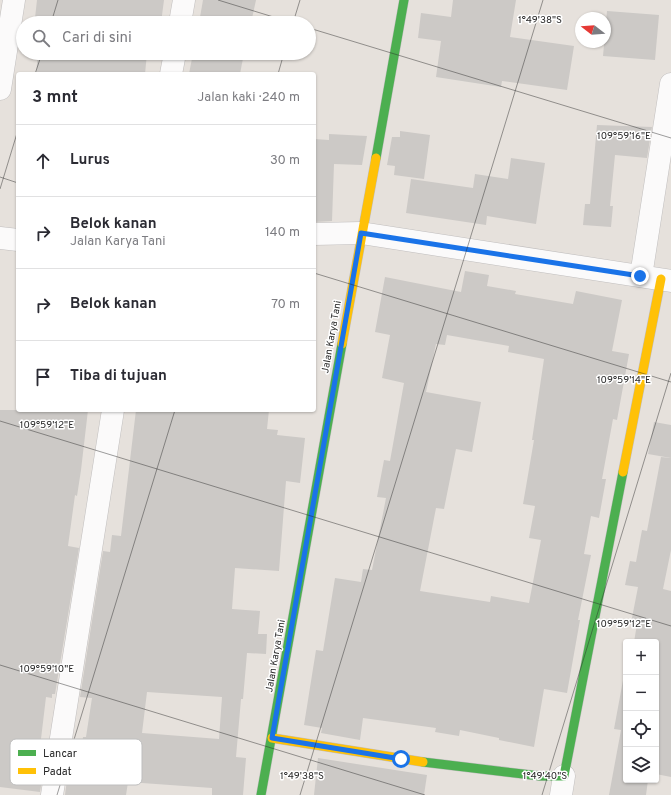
<!DOCTYPE html>
<html lang="id">
<meta charset="utf-8">
<style>
body{margin:0;font-family:Overpass,sans-serif;background:#f2f2f3;color:#2b2b33}
.controls{position:absolute;right:12px;bottom:12px;display:grid;overflow:hidden;border-radius:4px;box-shadow:0 1px 3px #0004}
.controls button{width:36px;height:36px;display:grid;place-items:center;padding:0;border:0;border-bottom:1px solid #e1e1e2;background:#fff;color:#2b2b33;font:20px sans-serif}
.compass{position:absolute;left:575px;top:12px;width:36px;height:36px;border-radius:50%;background:#fff;box-shadow:0 1px 3px #0004;rotate:287deg}
.stop{position:absolute;width:12px;height:12px;margin:-9px;border:3px solid #1a73e8;border-radius:50%;background:#fff}
.stop.end{background:#1a73e8;border-color:#fff;box-shadow:0 1px 4px #0008}
.list{margin:0;padding:0;list-style:none}
h2{display:flex;justify-content:space-between;align-items:center;height:52px;margin:0;padding:0 16px;font-size:17px}
h2 small{font-size:13px;font-weight:400;color:#7c7c81}
.list li{display:grid;grid-template-columns:26px 1fr auto;gap:12px;align-items:center;box-sizing:border-box;height:72px;padding:0 16px;border-top:1px solid #e1e1e2}
.list b{display:block;font-size:15px;white-space:nowrap}
.list p{margin:0;font-size:13px;white-space:nowrap;color:#7c7c81}
.list em{font-size:13px;font-style:normal;color:#7c7c81}
.icon{flex:none;width:22px;height:22px;fill:none;stroke:currentColor;stroke-width:2;stroke-linecap:round;stroke-linejoin:round}
.map{position:relative;flex:none;width:671px;height:795px;overflow:hidden}
.search{position:absolute;background:#fff;box-shadow:0 1px 3px #0004;left:16px;top:16px;width:300px;height:44px;display:flex;align-items:center;gap:10px;box-sizing:border-box;padding:0 14px;border-radius:22px;color:#7c7c81;font-size:15px}
.panel{position:absolute;background:#fff;box-shadow:0 1px 3px #0004;left:16px;top:72px;width:300px;height:340px;border-radius:4px}
.map>svg:first-child{display:block}
.building{fill:#ccc9c6;fill-rule:evenodd}
.lines{fill:none;stroke-linecap:round;stroke-linejoin:round}
.street-casing{stroke:#c0bebe;stroke-width:23}
.fast-casing{stroke:#c0bebe;stroke-width:10}
.slow-casing{stroke:#c0bebe;stroke-width:10}
.street{stroke:#fbfafa;stroke-width:22}
.fast{stroke:#4caf50;stroke-width:9}
.slow{stroke:#ffc107;stroke-width:9}
.route{stroke:#1a73e8;stroke-width:5}
.ticks{fill:none;stroke:#272727;stroke-width:1;stroke-opacity:0.45}
.labels{text-anchor:middle;dominant-baseline:central;stroke-width:3;stroke-linejoin:round;paint-order:stroke}
.street-label{font-size:10px;fill:#272727;stroke:#fff}
.key{fill:#fff;stroke:#bebebe;stroke-width:1}
.key-label{font-size:11px;fill:#272727}
.ticks-label{font-size:10px;text-anchor:middle;fill:#272727;stroke:#fff;stroke-width:3;stroke-linejoin:round;paint-order:stroke}
</style>
<div class="map">
<svg width="671" height="795" viewBox="0 0 671 795">
<rect width="100%" height="100%" fill="#e6e1dc"/>
<g class="building">
<polygon points="37,0 164,0 161,23 42,23 42,19 35,18"/>
<polygon points="203,0 256,0 251,23 199,23"/>
<polygon points="453,0 516,0 510,37 574,46 567,90 502,81 501,87 436,77 441,41 418,38 421,13 451,17"/>
<polygon points="607,11 659,15 655,60 603,56"/>
<polygon points="38,53 147,53 145,74 36,74"/>
<polygon points="193,53 244,53 240,74 189,74"/>
<polygon points="597,125 652,127 647,158 615,155 610,206 613,206 611,227 583,225 585,204 590,204"/>
<polygon points="400,131 430,135 424,179 394,175 395,166 387,165 392,137 400,137"/>
<polygon points="329,134 367,136 362,165 334,164 332,221 314,222 314,139 329,140"/>
<polygon points="511,158 545,163 536,224 487,216 486,225 406,213 411,179 473,188 475,174 508,179"/>
<path d="M465,271L489,275L487,286L516,291L515,294L573,304L576,291L622,300L612,351L629,354L617,420L613,419L602,479H606L599,518L591,516L584,554L591,555L578,620H580L567,693L544,689L534,747L499,740V738L460,730L459,736L435,732L436,728L363,718L360,740L321,733L322,728L304,725L316,650L323,651L335,578L361,582L363,569L372,570L386,498L377,497L384,460L390,461L404,383L382,378L390,335L375,332L385,277L461,292ZM447,335L509,346L508,352L544,359L532,440H534L523,504L535,506L529,538L541,540L529,603L491,596L490,602L420,591L436,508L444,509L456,449L472,452L481,402L426,392L436,344L445,345Z"/>
<polygon points="0,410 88,410 81,470 77,496 75,495 68,546 79,548 55,694 52,694 52,698 46,697 38,764 38,768 44,769 40,792 0,787"/>
<path d="M136,410H269L267,429L278,430L277,435L305,438L300,483L286,481L279,571L235,568L232,609L260,611L258,634H267L266,654L247,653L243,699H241L236,757L246,758L243,795H212V788L128,782L126,795H65L68,772L78,774L83,737H86L92,698L80,697L103,551L110,552L112,535L121,536ZM147,692L222,697L219,739L142,733Z"/>
<polygon points="654,422 671,425 671,458 648,454"/>
<polygon points="661,457 671,458 671,550 663,589 671,591 671,777 656,774 656,642 634,642 637,624 631,623 638,587 625,585 630,561 636,562 642,530 647,531"/>
<polygon points="626,664 626,780 648,780 646,795 609,795 621,730 614,729"/>
<polygon points="318,758 427,775 424,795 314,795"/>
</g>
<g class="lines">
<g class="street-casing">
<g id="street">
<polyline points="180,23 184,0"/>
<polyline points="171,74 175,53"/>
<polyline points="0,89 14,0"/>
<polyline points="314,234 361,233 671,281"/>
<polyline points="0,238 18,240"/>
<polyline points="641,276 671,84"/>
<polyline points="52,795 113,410"/>
<polyline points="561,795 564,776"/>
</g>
</g>
<g class="fast-casing">
<g id="fast">
<polyline points="376,158 404,0"/>
<polyline points="423,762 540,776 564,776 623,472"/>
<polyline points="261,795 342,344"/>
</g>
</g>
<g class="slow-casing">
<g id="slow">
<polyline points="342,344 376,158"/>
<polyline points="623,472 661,279"/>
<polyline points="272,738 423,762"/>
</g>
</g>
<use href="#street" class="street"/>
<use href="#fast" class="fast"/>
<use href="#slow" class="slow"/>
</g>
<g class="lines">
<polyline class="route" points="401,759 272,738 361,233 640,276"/>
</g>
<path class="ticks" d="M218,0L293,23M51,23L58,0M293,23L300,0M309,28L671,138M35,74L42,53M278,74L284,53M0,177L18,183M0,189L18,130M314,273L671,382M0,421L671,626M0,665L425,795M57,795L175,410M300,795L543,0M542,795L671,373"/>
<g class="labels">
<g class="street-label">
<text transform="translate(332 337) rotate(-80)">Jalan Karya Tani</text>
<text transform="translate(276 656) rotate(-80)">Jalan Karya Tani</text>
</g>
</g>
<rect x="10" y="739" width="132" height="46" rx="6" class="key"/>
<rect x="18" y="750" width="18" height="6" fill="#4caf50"/>
<rect x="18" y="768" width="18" height="6" fill="#ffc107"/>
<g class="key-label">
<text x="43" y="757">Lancar</text>
<text x="43" y="775">Padat</text>
</g>
<g class="ticks-label">
<text x="540" y="23">1°49'38"S</text>
<text x="624" y="139">109°59'16"E</text>
<text x="624" y="383">109°59'14"E</text>
<text x="47" y="428">109°59'12"E</text>
<text x="624" y="627">109°59'12"E</text>
<text x="47" y="672">109°59'10"E</text>
<text x="302" y="779">1°49'38"S</text>
<text x="545" y="779">1°49'40"S</text>
</g>
</svg>
<div class="controls">
<button>+</button>
<button>−</button>
<button><svg class="icon" aria-label="locate" viewBox="0 0 24 24"><circle cx="12" cy="12" r="6"/><path d="M12 2v4M12 18v4M2 12h4M18 12h4"/></svg></button>
<button><svg class="icon" aria-label="layers" viewBox="0 0 24 24"><path d="M12 4l9 5-9 5-9-5zM3 14l9 5 9-5"/></svg></button>
</div>
<svg class="compass" viewBox="-18 -18 36 36"><path d="M0-13l5 13h-10z" fill="#e53935"/><path d="M0 13l5-13h-10z" fill="#7c7c81"/></svg>
<div class="stop" style="left:401px;top:759px"></div>
<div class="stop end" style="left:640px;top:276px"></div>
<div class="search"><svg class="icon" aria-label="search" viewBox="0 0 24 24"><circle cx="10" cy="10" r="6"/><path d="M15 15l6 6"/></svg>Cari di sini</div>
<section class="panel">
<h2>3 mnt<small>Jalan kaki · 240 m</small></h2>
<ul class="list">
<li><svg class="icon" aria-label="ahead" viewBox="0 0 24 24"><path d="M12 20V5M6 11l6-6 6 6"/></svg><div><b>Lurus</b></div><em>30 m</em></li>
<li><svg class="icon" aria-label="right" viewBox="0 0 24 24"><path d="M7 20v-9h11M14 6l5 5-5 5"/></svg><div><b>Belok kanan</b><p>Jalan Karya Tani</p></div><em>140 m</em></li>
<li><svg class="icon" aria-label="right" viewBox="0 0 24 24"><path d="M7 20v-9h11M14 6l5 5-5 5"/></svg><div><b>Belok kanan</b></div><em>70 m</em></li>
<li><svg class="icon" aria-label="arrive" viewBox="0 0 24 24"><path d="M6 21V4h12l-3 4 3 4H6"/></svg><div><b>Tiba di tujuan</b></div></li>
</ul>
</section>
</div>
